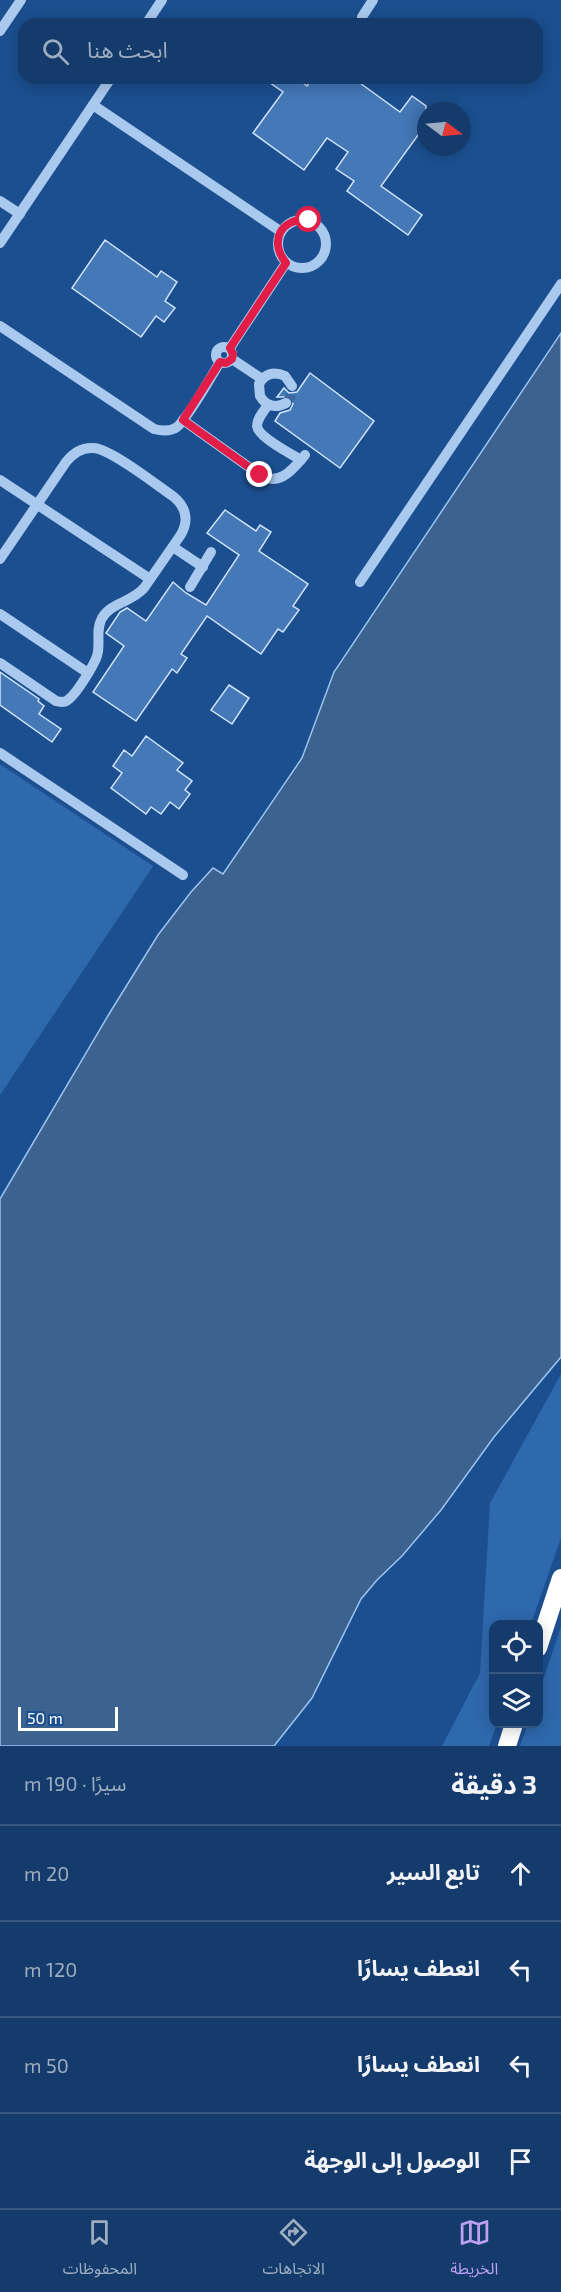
<!DOCTYPE html>
<html lang="ar">
<meta charset="utf-8">
<style>
body{margin:0;font-family:"Exo 2","Noto Sans Arabic",sans-serif;background:#1d4271;color:#f1f3f6;direction:rtl}
.controls{position:absolute;right:18px;bottom:18px;display:grid;overflow:hidden;border-radius:12px;box-shadow:0 3px 15px #0003}
.controls button{width:54px;height:54px;display:grid;place-items:center;padding:0;border:0;border-bottom:2px solid #33557e;background:#143b6b;color:#f1f3f6;font:30px sans-serif}
.compass{position:absolute;left:417px;top:102px;width:54px;height:54px;border-radius:50%;background:#143b6b;box-shadow:0 3px 15px #0003;rotate:106deg}
.scale{position:absolute;left:18px;bottom:15px;width:100px;box-sizing:border-box;padding-left:6px;border:3px solid #fff;border-top:0;font-size:16px;line-height:21px;white-space:nowrap;color:#fff;-webkit-text-stroke:4px #1b4f8f;paint-order:stroke}
.stop{position:absolute;width:18px;height:18px;margin:-14px;border:4px solid #e11d48;border-radius:50%;background:#fff}
.stop.end{background:#e11d48;border-color:#fff;box-shadow:0 2px 6px #0008}
.list{margin:0;padding:0;list-style:none}
h2{display:flex;justify-content:space-between;align-items:center;height:78px;margin:0;padding:0 24px;font-size:26px}
h2 small{font-size:20px;font-weight:400;color:#9dadc1}
.list li{display:grid;grid-template-columns:39px 1fr auto;gap:18px;align-items:center;box-sizing:border-box;height:96px;padding:0 24px;border-top:2px solid #33557e}
.list b{display:block;font-size:22px;white-space:nowrap}
.list em{font-size:20px;font-style:normal;color:#9dadc1}
.icon{flex:none;width:33px;height:33px;fill:none;stroke:currentColor;stroke-width:2;stroke-linecap:round;stroke-linejoin:round}
.map{position:relative;flex:none;width:561px;height:1746px;overflow:hidden;direction:ltr}
.search{position:absolute;background:#143b6b;box-shadow:0 3px 15px #0003;left:18px;right:18px;top:18px;height:66px;display:flex;align-items:center;gap:15px;box-sizing:border-box;padding:0 21px;border-radius:18px;color:#9dadc1;font-size:22px}
.sheet{height:462px;background:#143b6b}
nav{display:flex;justify-content:space-around;align-items:center;box-sizing:border-box;height:84px;border-top:2px solid #33557e;background:#143b6b;font-size:16px;color:#9dadc1}
nav a{display:grid;justify-items:center;gap:3px}
nav .on{color:#bca0f2}
.map>svg:first-child{display:block}
.green{fill:#2e69ad}
.water{fill:#3c6290;stroke:#9cc4f0;stroke-width:1.5}
.building{fill:#4478b7;stroke:#cfe3fa;stroke-width:1.5}
.lines{fill:none;stroke-linecap:round;stroke-linejoin:round}
.minor-tunnel{stroke:#3d69a0;stroke-width:10;stroke-dasharray:10 5;stroke-linecap:butt}
.minor{stroke:#a9c9ee;stroke-width:10}
.highway{stroke:#fff;stroke-width:18}
.route{stroke:#e11d48;stroke-width:8}
</style>
<div class="map">
<svg width="561" height="1746" viewBox="0 0 561 1746">
<rect width="100%" height="100%" fill="#1b4f8f"/>
<g class="green">
<polygon points="0,764 153,866 0,1095"/>
<polygon points="561,1374 561,1538 531,1624 494,1624 494,1724 497,1724 489,1746 442,1746 480,1673 490,1503"/>
<polygon points="561,1627 561,1746 520,1746 528,1724 538,1724 539,1692"/>
</g>
<polygon class="water" points="561,333 561,1357 494,1437 441,1510 402,1556 377,1580 361,1599 312,1698 274,1746 0,1746 0,1199 109,1014 158,935 191,892 213,868 223,874 302,758 334,672"/>
<g class="building">
<polygon points="263,78 297,78 307,86 313,78 353,78 400,112 412,96 426,106 426,135 421,131 381,186 422,215 408,235 347,191 354,181 336,169 348,152 327,138 304,170 253,133 283,92"/>
<polygon points="105,240 157,277 161,271 177,282 165,301 175,308 164,322 156,316 141,337 72,288"/>
<polygon points="310,373 374,421 340,468 275,421 280,413 290,410 293,404 290,397 277,397 284,388 289,393 297,392"/>
<polygon points="225,510 256,531 260,525 271,532 259,551 308,584 293,606 299,610 283,632 278,629 261,654 207,616 181,654 187,658 177,673 172,669 136,721 93,692 124,646 106,633 120,612 127,608 146,621 173,582 186,593 206,605 239,555 207,533"/>
<polygon points="0,672 39,699 38,701 44,706 39,714 61,729 52,742 0,705"/>
<polygon points="229,685 249,698 232,724 211,710"/>
<polygon points="146,736 183,763 177,770 192,781 185,790 190,794 179,809 170,802 161,814 151,807 146,814 111,788 122,773 113,766 124,750 132,756"/>
</g>
<g class="lines">
<polyline class="minor-tunnel" points="286,403 290,398 292,386"/>
<g class="minor">
<polyline points="362,17 373,0"/>
<polyline points="146,24 162,0"/>
<polyline points="0,31 21,0"/>
<polyline points="93,105 280,231"/>
<polyline points="0,201 20,214"/>
<circle cx="302" cy="244" r="24"/>
<polyline points="0,243 111,78"/>
<path d="M0,326L154,429C162,431 170,432 177,427C188,418 211,377 220,362"/>
<circle cx="224" cy="355" r="8"/>
<polyline points="230,348 286,263"/>
<polyline points="232,359 262,379"/>
<path d="M286,403C275,409 266,406 260,396L259,384C265,373 274,371 285,376L292,386"/>
<path d="M268,405C264,411 257,418 257,426C258,437 291,454 301,460"/>
<path d="M183,420L260,475C280,487 293,469 305,455"/>
<polyline points="0,480 150,579"/>
<polyline points="173,547 203,567"/>
<path d="M0,559L66,462C73,453 82,447 94,448C111,449 158,486 174,497C187,508 189,522 180,536L144,588C132,602 112,602 102,618C95,631 101,643 97,656C94,665 77,693 69,699C65,703 61,702 56,701L0,663"/>
<polyline points="360,582 561,284"/>
<polyline points="190,587 211,552"/>
<polyline points="0,614 88,673"/>
<polyline points="0,753 183,875"/>
</g>
<g class="highway">
<polyline points="538,1648 561,1578"/>
<polyline points="507,1746 514,1724"/>
</g>
</g>
<g class="lines">
<path class="route" d="M260,475L183,420L220,362L226,363L232,359L233,354L230,348L286,263C269,241 280,218 309,220"/>
</g>
</svg>
<div class="controls">
<button><svg class="icon" aria-label="locate" viewBox="0 0 24 24"><circle cx="12" cy="12" r="6"/><path d="M12 2v4M12 18v4M2 12h4M18 12h4"/></svg></button>
<button><svg class="icon" aria-label="layers" viewBox="0 0 24 24"><path d="M12 4l9 5-9 5-9-5zM3 14l9 5 9-5"/></svg></button>
</div>
<svg class="compass" viewBox="-18 -18 36 36"><path d="M0-13l5 13h-10z" fill="#e53935"/><path d="M0 13l5-13h-10z" fill="#9dadc1"/></svg>
<div class="scale">50 m</div>
<div class="stop" style="left:309px;top:220px"></div>
<div class="stop end" style="left:260px;top:475px"></div>
<div class="search"><svg class="icon" aria-label="search" viewBox="0 0 24 24"><circle cx="10" cy="10" r="6"/><path d="M15 15l6 6"/></svg>ابحث هنا</div>
</div>
<section class="sheet">
<h2>3 دقيقة<small>سيرًا · 190 m</small></h2>
<ul class="list">
<li><svg class="icon" aria-label="ahead" viewBox="0 0 24 24"><path d="M12 20V5M6 11l6-6 6 6"/></svg><div><b>تابع السير</b></div><em>20 m</em></li>
<li><svg class="icon" aria-label="left" viewBox="0 0 24 24"><path d="M17 20v-9H6M10 6l-5 5 5 5"/></svg><div><b>انعطف يسارًا</b></div><em>120 m</em></li>
<li><svg class="icon" aria-label="left" viewBox="0 0 24 24"><path d="M17 20v-9H6M10 6l-5 5 5 5"/></svg><div><b>انعطف يسارًا</b></div><em>50 m</em></li>
<li><svg class="icon" aria-label="arrive" viewBox="0 0 24 24"><path d="M6 21V4h12l-3 4 3 4H6"/></svg><div><b>الوصول إلى الوجهة</b></div></li>
</ul>
</section>
<nav>
<a class="on"><svg class="icon" aria-label="map" viewBox="0 0 24 24"><path d="M3 6l6-2 6 2 6-2v14l-6 2-6-2-6 2zM9 4v14M15 6v14"/></svg>الخريطة</a>
<a><svg class="icon" aria-label="directions" viewBox="0 0 24 24"><path d="M12 3l9 9-9 9-9-9zM9 14v-3h6M13 9l2 2-2 2"/></svg>الاتجاهات</a>
<a><svg class="icon" aria-label="saved" viewBox="0 0 24 24"><path d="M7 4h10v16l-5-4-5 4z"/></svg>المحفوظات</a>
</nav>
